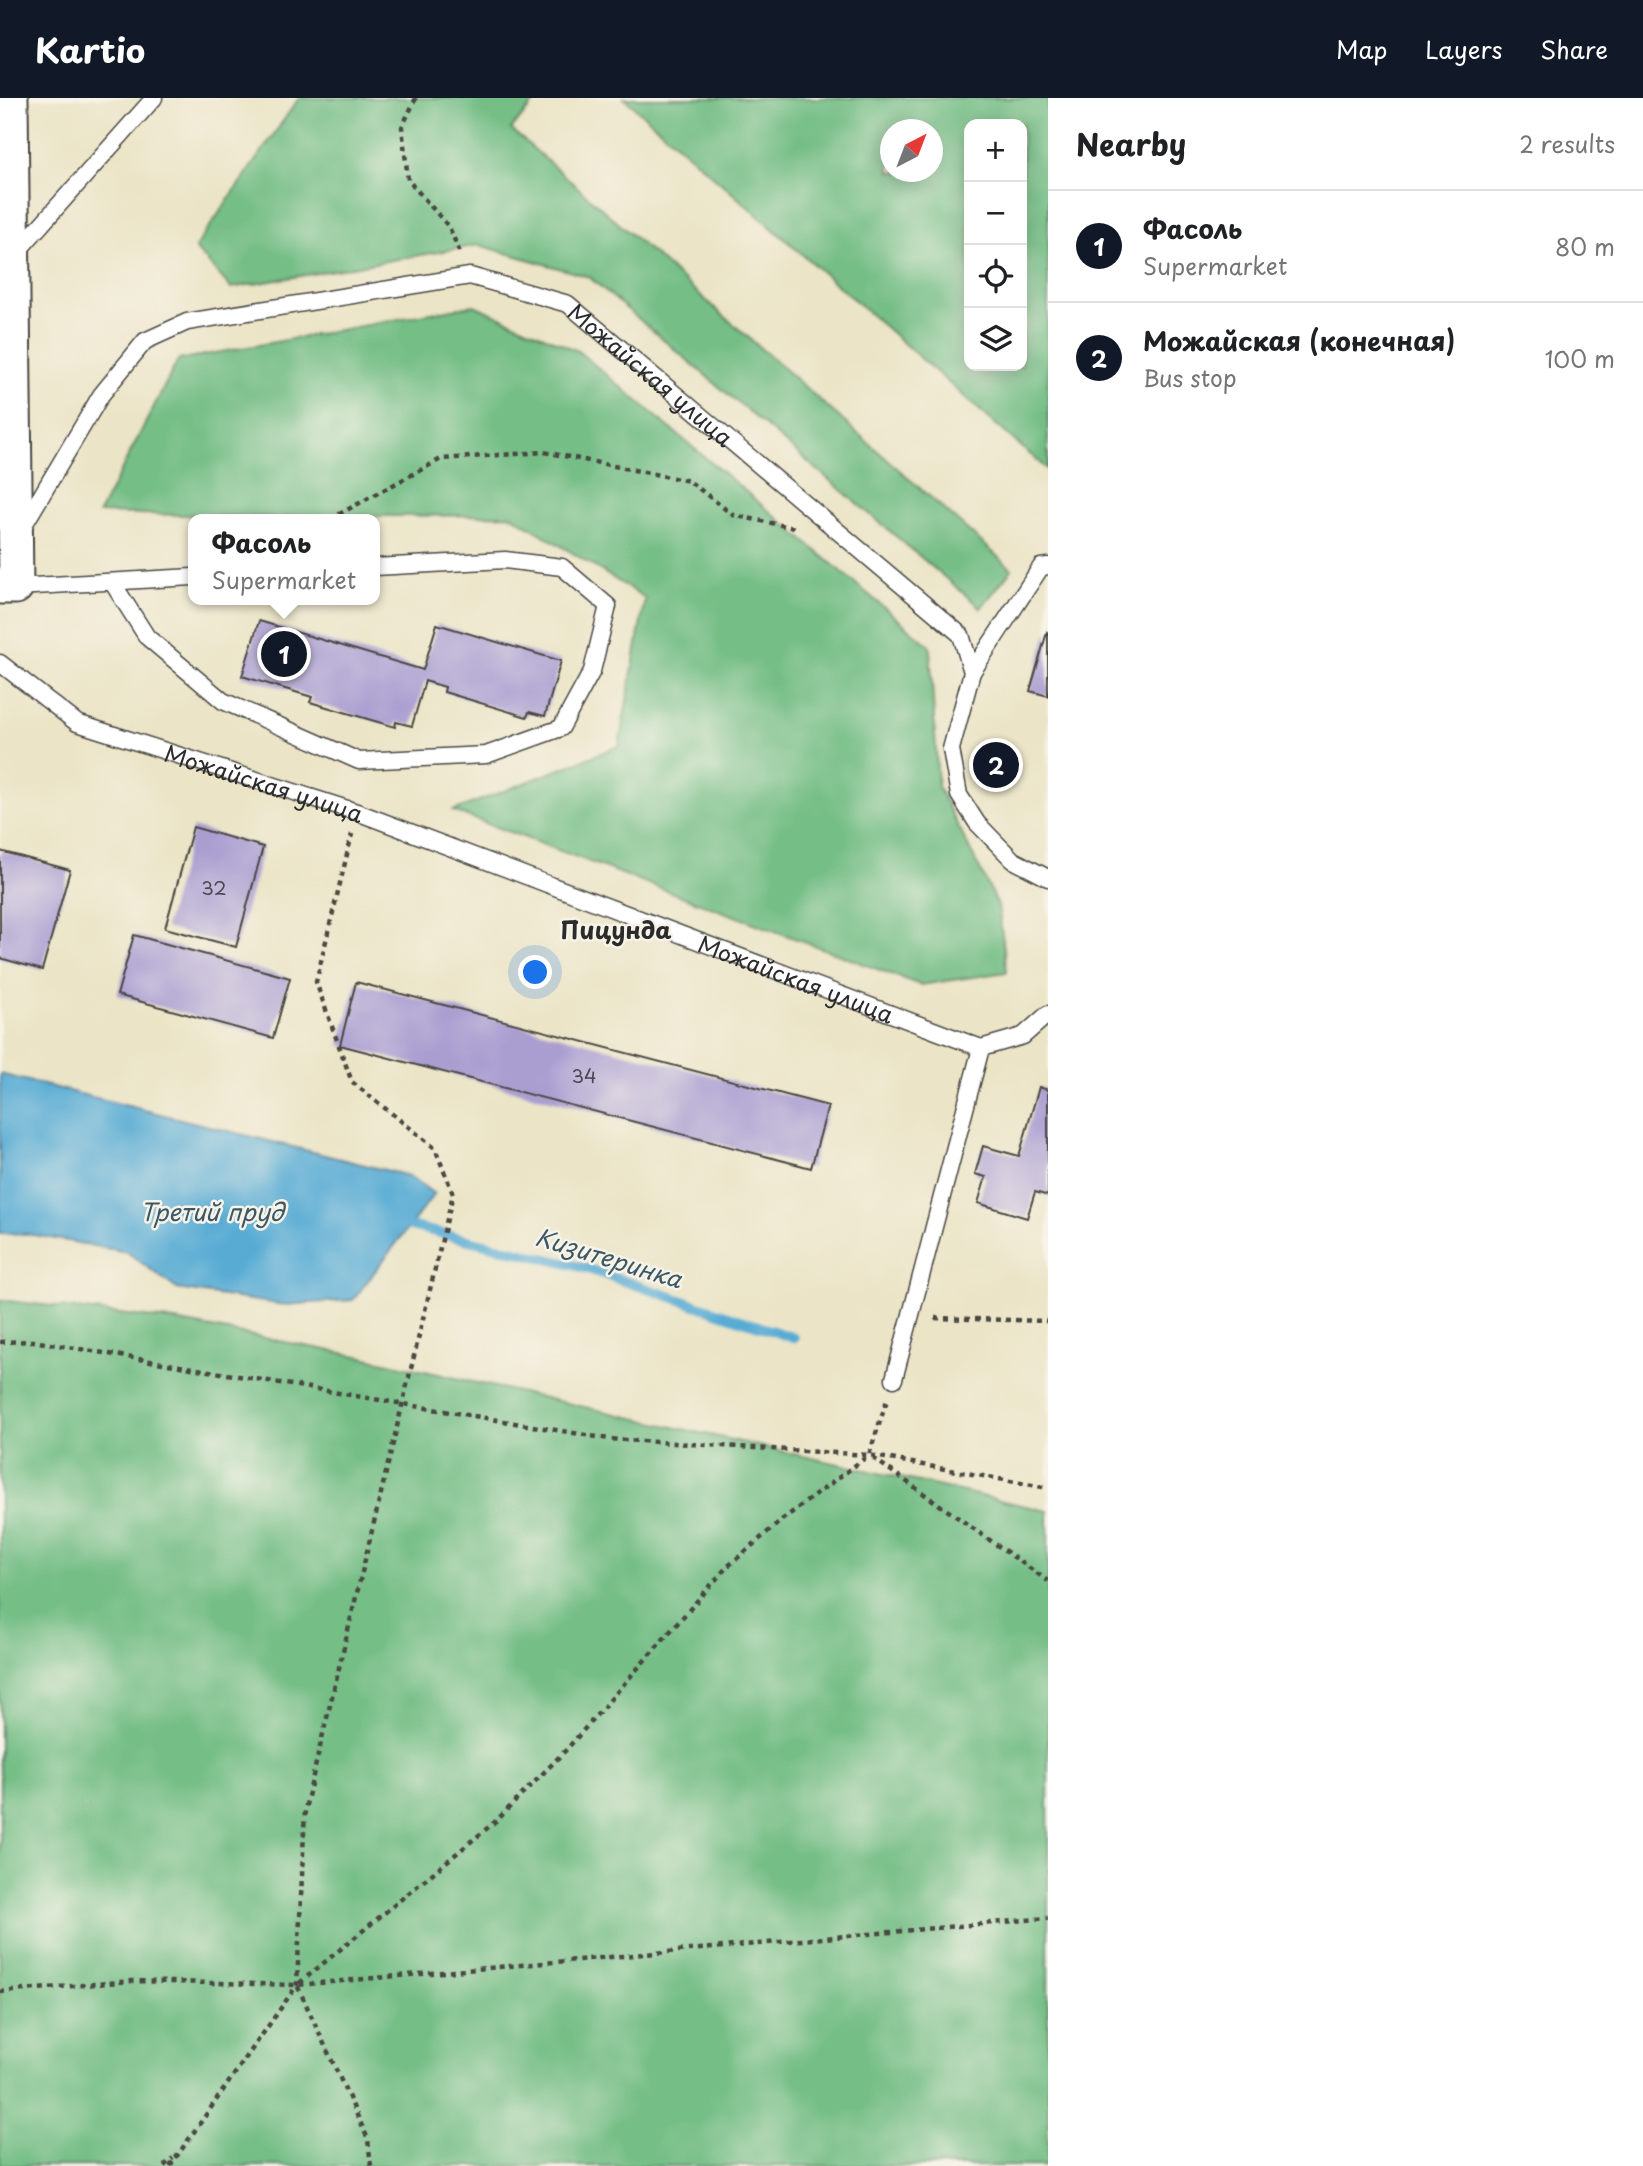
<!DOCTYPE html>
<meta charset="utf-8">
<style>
body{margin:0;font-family:"Playpen Sans",sans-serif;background:#f2f2f2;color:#202124}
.controls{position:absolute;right:21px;top:21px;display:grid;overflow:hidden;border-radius:14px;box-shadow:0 4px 18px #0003}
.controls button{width:63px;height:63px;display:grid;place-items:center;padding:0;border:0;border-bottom:2px solid #e0e0e0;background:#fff;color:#202124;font:35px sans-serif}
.compass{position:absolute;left:880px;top:21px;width:63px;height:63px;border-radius:50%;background:#fff;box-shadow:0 4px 18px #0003;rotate:42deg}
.you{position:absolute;left:536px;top:875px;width:24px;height:24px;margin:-18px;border:5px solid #fff;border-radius:50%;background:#1a73e8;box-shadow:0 0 0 10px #1a73e833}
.badge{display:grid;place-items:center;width:46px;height:46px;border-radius:50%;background:#111827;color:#fff;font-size:23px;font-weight:700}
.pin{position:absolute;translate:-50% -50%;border:4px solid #fff;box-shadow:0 2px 7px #0006}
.popup{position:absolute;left:188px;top:416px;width:192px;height:91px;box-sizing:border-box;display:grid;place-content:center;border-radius:14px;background:#fff;filter:drop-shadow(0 2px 5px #0005);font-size:23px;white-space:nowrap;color:#757577}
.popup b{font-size:26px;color:#202124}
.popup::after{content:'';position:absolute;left:50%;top:100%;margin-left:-14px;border:14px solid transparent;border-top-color:#fff}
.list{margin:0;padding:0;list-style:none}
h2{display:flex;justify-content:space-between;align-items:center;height:91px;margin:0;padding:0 28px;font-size:30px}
h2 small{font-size:23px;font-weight:400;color:#757577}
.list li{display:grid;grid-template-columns:46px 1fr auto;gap:21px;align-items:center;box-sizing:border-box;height:112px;padding:0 28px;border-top:2px solid #e0e0e0}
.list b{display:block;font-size:26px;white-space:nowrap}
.list p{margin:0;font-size:23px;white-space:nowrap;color:#757577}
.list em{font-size:23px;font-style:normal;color:#757577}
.icon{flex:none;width:38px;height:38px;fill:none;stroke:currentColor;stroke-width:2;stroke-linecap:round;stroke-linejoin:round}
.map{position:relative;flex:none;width:1048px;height:2068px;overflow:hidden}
header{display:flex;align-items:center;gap:42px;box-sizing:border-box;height:98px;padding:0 35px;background:#111827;color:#fff}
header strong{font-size:33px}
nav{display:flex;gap:38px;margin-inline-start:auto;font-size:24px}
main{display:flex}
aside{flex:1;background:#fff}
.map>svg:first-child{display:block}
.forest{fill:#74be86;stroke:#507458;stroke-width:2;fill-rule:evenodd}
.water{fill:#58acd4;stroke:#426c80;stroke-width:2}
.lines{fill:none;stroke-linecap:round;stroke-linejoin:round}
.stream{stroke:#58acd4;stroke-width:10}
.building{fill:#aa9ed1}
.service-casing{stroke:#484742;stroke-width:19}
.minor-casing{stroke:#484742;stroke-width:37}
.path{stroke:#484742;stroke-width:4.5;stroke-dasharray:5 5;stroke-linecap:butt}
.service{stroke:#fff;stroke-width:16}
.minor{stroke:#fff;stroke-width:33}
.labels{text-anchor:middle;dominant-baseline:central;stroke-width:5;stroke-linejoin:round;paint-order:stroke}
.number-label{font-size:19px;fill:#4b4854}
.street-label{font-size:23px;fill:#2b2b2b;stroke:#f7f3e8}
.neighbourhood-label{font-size:24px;font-weight:bold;fill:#2b2b2b;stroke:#f7f3e8}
.water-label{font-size:24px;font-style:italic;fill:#3b5866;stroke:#f7f3e8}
</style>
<header>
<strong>Kartio</strong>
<nav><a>Map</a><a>Layers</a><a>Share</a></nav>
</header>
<main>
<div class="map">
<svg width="1048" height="2068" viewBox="0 0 1048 2068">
<rect width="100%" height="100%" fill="#f7f3e8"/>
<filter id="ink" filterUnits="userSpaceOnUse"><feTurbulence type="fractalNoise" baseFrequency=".0143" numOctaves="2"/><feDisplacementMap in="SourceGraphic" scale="14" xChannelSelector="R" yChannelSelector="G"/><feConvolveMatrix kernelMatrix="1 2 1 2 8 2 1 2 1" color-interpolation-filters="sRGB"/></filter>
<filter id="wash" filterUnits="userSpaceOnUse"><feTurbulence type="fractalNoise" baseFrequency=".00686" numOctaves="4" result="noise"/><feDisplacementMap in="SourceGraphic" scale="28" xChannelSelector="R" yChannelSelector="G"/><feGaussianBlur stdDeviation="1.57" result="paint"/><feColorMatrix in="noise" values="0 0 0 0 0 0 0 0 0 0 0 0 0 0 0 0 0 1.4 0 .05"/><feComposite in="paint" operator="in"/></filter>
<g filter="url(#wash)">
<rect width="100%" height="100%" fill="#ebe4c6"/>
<g class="forest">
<polygon points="299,0 538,0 511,31 1012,471 981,510 589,179 479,147 231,190 195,150"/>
<path d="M624,0H1048V372ZM1022,26V268H969V26ZM890,32H932V74H890Z"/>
<polygon points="474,207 578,253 930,548 938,689 998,807 1007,874 920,887 453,713 619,648 645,500 511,417 263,419 99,415 178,262"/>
<polygon points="0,1202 170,1222 358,1258 1048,1413 1048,2068 0,2068"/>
</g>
<polygon class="water" points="0,976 409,1078 434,1096 353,1202 284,1207 177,1191 127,1154 28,1136 0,1135"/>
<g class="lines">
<polyline class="stream" points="410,1128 585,1170 794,1240"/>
</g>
<g id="blocks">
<g class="building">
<polygon points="259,523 423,572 437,526 561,563 545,618 529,614 527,619 444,594 445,589 425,583 412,628 396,624 395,629 310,604 312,599 242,578"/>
<polygon points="1047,534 1048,535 1048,598 1030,593"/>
<polygon points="193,729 263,749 236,849 165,830"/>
<polygon points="0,753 70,772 42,872 0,860"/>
<polygon points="134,837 290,880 273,940 117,897"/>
<polygon points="356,884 828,1008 811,1070 340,947"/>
<polygon points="1039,989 1048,992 1048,1098 1035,1094 1027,1120 978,1105 986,1079 975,1076 983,1048 1019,1058"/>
</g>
</g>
</g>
<g filter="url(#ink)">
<use href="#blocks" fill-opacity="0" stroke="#484742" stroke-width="2"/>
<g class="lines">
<g class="service-casing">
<g id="service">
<polyline points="16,155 154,0"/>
<path id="s1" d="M21,432L101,297L145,243L187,224L470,178L568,206L961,537L972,574L951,651L959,697L977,725L1013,762L1048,780"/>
<polyline points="112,484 147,539 223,603 359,663 486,657 561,630 592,573 608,508 562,469 505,462 375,469"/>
<polyline points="16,489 193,479"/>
<path id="s2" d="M0,565L77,625L357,714L981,950L1023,938L1048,916"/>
<polyline points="972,574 1041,469 1048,468"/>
<polyline points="894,1281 981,950"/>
</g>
</g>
<g class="minor-casing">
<polyline id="minor" points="0,489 16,489 11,0"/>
</g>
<g class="path">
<polyline points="416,0 402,29 408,82 449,129 461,157"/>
<polyline points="330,421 441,361 544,354 689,383 733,417 795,430"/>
<polyline points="935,1220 1048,1223"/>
<polyline points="0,1244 33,1243 609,1341 869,1357 1048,1390"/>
<polyline points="873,1360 1048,1483"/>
<polyline points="0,1894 132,1883 297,1887 1048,1820"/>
<polyline points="164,2068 173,2060"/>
<polyline points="170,2068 297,1887 305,1711 453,1096 435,1050 352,984 316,884 352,736"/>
<polyline points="371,2068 368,2041 297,1887 496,1723 565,1653 726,1470 783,1421 869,1357 887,1302"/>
</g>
<use href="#service" class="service"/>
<use href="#minor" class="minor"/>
</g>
</g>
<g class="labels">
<g class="number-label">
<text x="214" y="789">32</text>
<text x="584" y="977">34</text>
</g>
<g class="street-label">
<text stroke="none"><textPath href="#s1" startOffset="770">Можайская улица</textPath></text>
<text stroke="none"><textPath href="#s2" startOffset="294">Можайская улица</textPath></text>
<text stroke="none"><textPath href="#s2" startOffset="861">Можайская улица</textPath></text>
</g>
<g class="neighbourhood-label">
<text x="616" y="831">Пицунда</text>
</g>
<g class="water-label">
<text x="212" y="1113">Третий пруд</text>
<text transform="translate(609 1159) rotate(17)">Кизитеринка</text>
</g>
</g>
</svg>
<div class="controls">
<button>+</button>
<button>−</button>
<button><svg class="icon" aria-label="locate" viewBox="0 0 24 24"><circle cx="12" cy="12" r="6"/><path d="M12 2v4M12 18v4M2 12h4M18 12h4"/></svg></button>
<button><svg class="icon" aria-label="layers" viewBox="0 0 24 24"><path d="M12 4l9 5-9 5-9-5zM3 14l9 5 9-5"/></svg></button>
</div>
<svg class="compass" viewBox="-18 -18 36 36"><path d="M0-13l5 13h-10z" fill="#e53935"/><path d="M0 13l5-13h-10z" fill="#757577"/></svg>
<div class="you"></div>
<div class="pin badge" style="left:284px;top:556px">1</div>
<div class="popup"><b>Фасоль</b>Supermarket</div>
<div class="pin badge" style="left:996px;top:667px">2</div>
</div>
<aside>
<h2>Nearby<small>2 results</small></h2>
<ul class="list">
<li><span class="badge">1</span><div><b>Фасоль</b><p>Supermarket</p></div><em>80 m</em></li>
<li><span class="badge">2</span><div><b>Можайская (конечная)</b><p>Bus stop</p></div><em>100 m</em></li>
</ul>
</aside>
</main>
